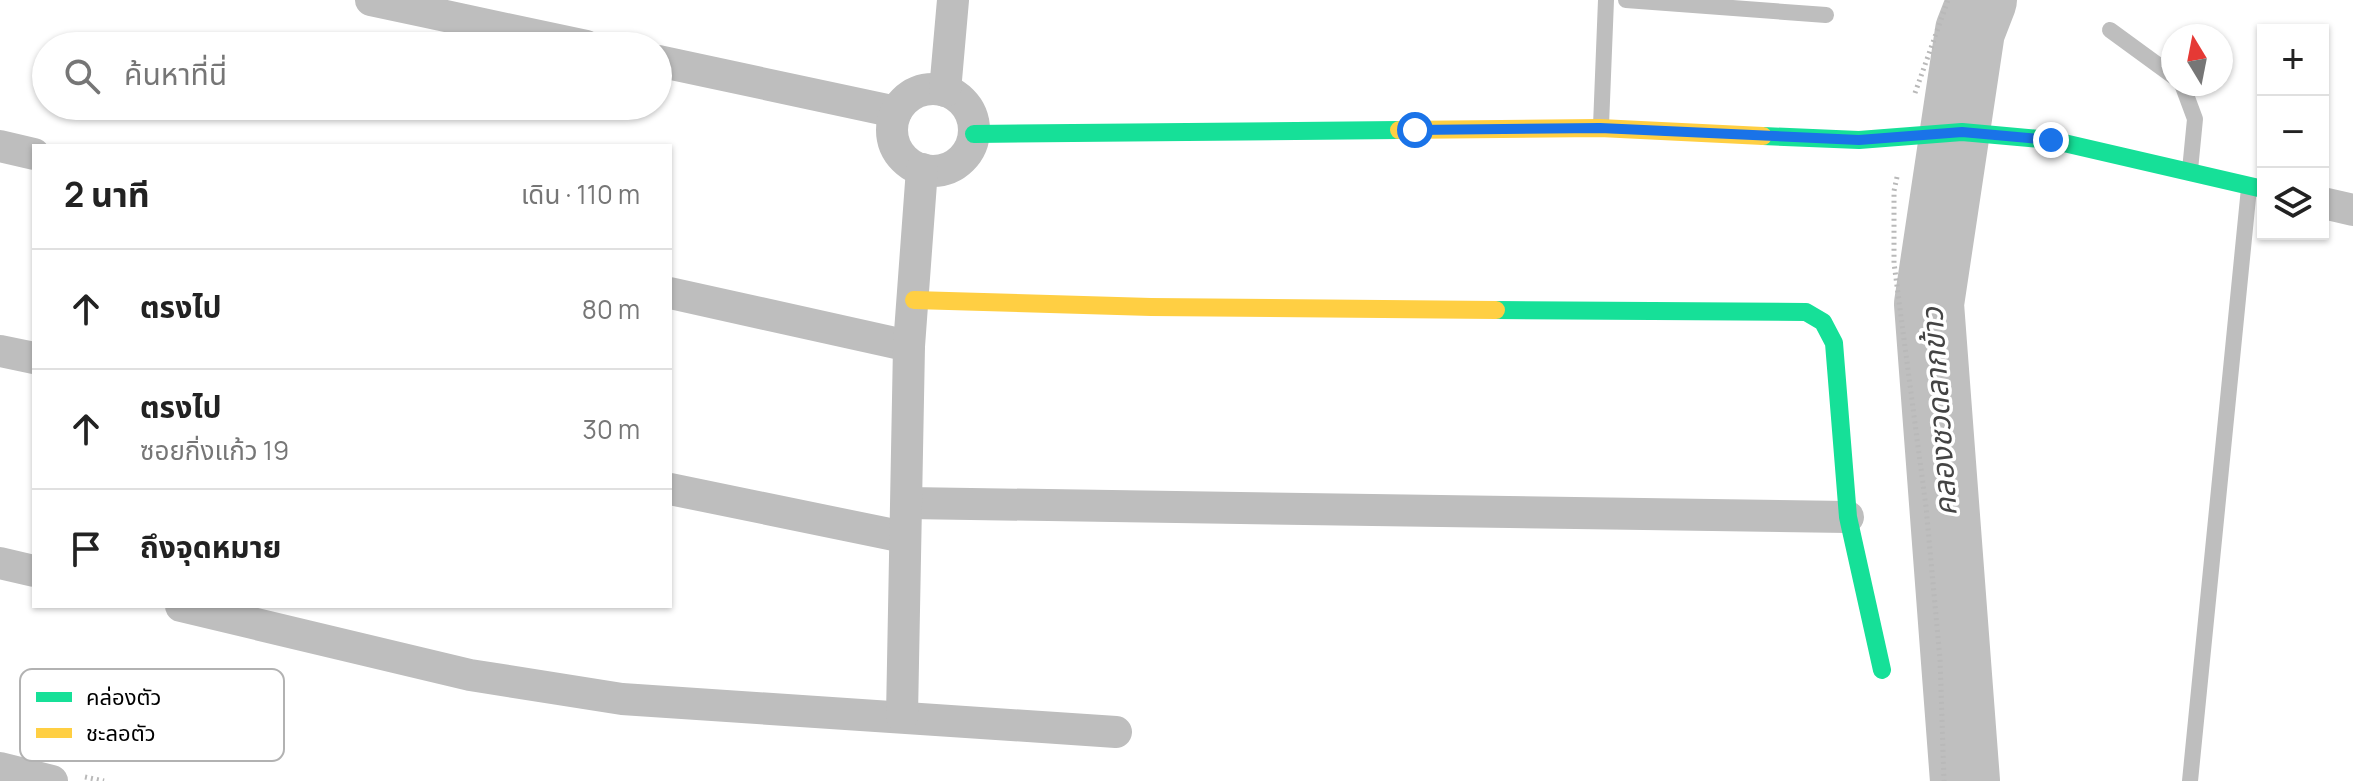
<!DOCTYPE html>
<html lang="th">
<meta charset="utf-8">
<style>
body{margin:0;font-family:Manrope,"Noto Sans Thai",sans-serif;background:#f6f6f6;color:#222}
.controls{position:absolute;right:24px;top:24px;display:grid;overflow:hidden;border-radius:0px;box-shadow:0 2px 6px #0004}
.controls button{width:72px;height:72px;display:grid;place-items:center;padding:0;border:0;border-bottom:2px solid #e0e0e0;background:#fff;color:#222;font:40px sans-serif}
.compass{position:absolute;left:2161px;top:24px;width:72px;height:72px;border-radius:50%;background:#fff;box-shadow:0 2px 6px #0004;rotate:350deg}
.stop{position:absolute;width:24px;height:24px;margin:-18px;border:6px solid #1a73e8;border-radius:50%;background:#fff}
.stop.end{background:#1a73e8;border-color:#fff;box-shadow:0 2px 8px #0008}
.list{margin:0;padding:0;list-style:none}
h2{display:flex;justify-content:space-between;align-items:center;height:104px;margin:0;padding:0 32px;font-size:34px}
h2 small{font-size:26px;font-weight:400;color:#767676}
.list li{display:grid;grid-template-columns:52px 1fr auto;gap:24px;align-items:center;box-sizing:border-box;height:120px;padding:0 32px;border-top:2px solid #e0e0e0}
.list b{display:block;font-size:30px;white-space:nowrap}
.list p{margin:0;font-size:26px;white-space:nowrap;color:#767676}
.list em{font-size:26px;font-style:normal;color:#767676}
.icon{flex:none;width:44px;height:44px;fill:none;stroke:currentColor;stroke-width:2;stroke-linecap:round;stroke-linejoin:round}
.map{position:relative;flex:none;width:2353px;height:781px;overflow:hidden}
.search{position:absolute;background:#fff;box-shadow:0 2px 6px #0004;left:32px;top:32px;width:640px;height:88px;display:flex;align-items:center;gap:20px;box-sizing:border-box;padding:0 28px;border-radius:44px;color:#767676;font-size:30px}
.panel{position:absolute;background:#fff;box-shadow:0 2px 6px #0004;left:32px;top:144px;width:640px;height:464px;border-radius:0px}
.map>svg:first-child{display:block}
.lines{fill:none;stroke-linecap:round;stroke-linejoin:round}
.river{stroke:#bfbfbf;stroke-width:70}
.path{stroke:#b9b9b9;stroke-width:5;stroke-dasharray:2 4;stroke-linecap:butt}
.lane{stroke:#bebebe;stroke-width:16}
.street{stroke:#bebebe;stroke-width:32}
.fast{stroke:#16e098;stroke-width:18}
.slow{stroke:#ffcf43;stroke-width:18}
.route{stroke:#1a73e8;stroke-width:10}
.labels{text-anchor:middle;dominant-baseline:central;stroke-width:7;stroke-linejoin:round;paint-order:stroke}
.water-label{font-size:30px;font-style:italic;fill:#444;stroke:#fff}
.key{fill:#fff;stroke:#b2b2b2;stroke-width:2}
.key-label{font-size:22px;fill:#000}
</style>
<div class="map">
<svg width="2353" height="781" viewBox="0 0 2353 781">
<rect width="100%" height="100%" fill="#fff"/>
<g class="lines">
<polyline class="river" points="1965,781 1929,304 1970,31 1982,0"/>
<g class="path">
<polyline points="1915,93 1948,0"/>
<polyline points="1897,177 1894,191 1894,263 1926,507 1940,659 1944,781"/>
<polyline points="85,777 104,781"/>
</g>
<g class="lane">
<polyline points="1626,0 1826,15"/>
<polyline points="2110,30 2173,76"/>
<polyline points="2182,84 2195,119 2190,170"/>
<polyline points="1601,126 1606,0"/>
<polyline points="2190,781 2249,188"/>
</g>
<g class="street">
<polyline points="371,0 586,46"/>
<polyline points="658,61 896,112"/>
<circle cx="933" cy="130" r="41"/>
<polyline points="945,91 953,0"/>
<polyline points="0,146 34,154"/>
<polyline points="2323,203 2353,210"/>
<polyline points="670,293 909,346"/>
<polyline points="0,351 34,358"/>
<polyline points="670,489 904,537"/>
<polyline points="908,503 1848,517"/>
<polyline points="0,563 34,571"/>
<polyline points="181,606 470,675 622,699 1116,732"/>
<polyline points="902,716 909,346 922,169"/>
<polyline points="0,768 52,781"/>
</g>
<g class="fast">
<polyline points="974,134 1399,130"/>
<polyline points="1763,136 1859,140 1962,132 2051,140 2263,189"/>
<polyline points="1496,310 1806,312 1823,322 1834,343 1848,517 1882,670"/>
</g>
<g class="slow">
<polyline points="1399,130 1600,128 1763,136"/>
<polyline points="914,300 1151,307 1496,310"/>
</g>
</g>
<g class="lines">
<polyline class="route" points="1415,130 1600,128 1859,140 1962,132 2051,140"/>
</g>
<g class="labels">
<g class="water-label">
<text transform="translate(1938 412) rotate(-94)">คลองชวดลากข้าว</text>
</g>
</g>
<rect x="20" y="669" width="264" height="92" rx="12" class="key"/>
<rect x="36" y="692" width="36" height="10" fill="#16e098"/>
<rect x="36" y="728" width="36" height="10" fill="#ffcf43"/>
<g class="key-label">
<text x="86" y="705">คล่องตัว</text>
<text x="86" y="741">ชะลอตัว</text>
</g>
</svg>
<div class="controls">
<button>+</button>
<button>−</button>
<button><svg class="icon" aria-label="layers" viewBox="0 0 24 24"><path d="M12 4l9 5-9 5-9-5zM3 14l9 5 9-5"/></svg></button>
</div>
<svg class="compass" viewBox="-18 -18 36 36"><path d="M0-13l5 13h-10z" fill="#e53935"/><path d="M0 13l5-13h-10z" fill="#767676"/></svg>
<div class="stop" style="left:1415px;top:130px"></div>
<div class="stop end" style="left:2051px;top:140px"></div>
<div class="search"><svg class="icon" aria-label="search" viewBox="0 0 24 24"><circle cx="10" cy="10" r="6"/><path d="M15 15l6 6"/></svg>ค้นหาที่นี่</div>
<section class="panel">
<h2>2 นาที<small>เดิน · 110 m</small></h2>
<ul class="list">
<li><svg class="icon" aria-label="ahead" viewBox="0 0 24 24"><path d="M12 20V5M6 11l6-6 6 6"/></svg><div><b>ตรงไป</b></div><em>80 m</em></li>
<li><svg class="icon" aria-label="ahead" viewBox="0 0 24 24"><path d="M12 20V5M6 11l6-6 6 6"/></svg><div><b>ตรงไป</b><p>ซอยกิ่งแก้ว 19</p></div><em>30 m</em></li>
<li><svg class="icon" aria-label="arrive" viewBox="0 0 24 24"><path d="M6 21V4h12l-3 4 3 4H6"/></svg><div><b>ถึงจุดหมาย</b></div></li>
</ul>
</section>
</div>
